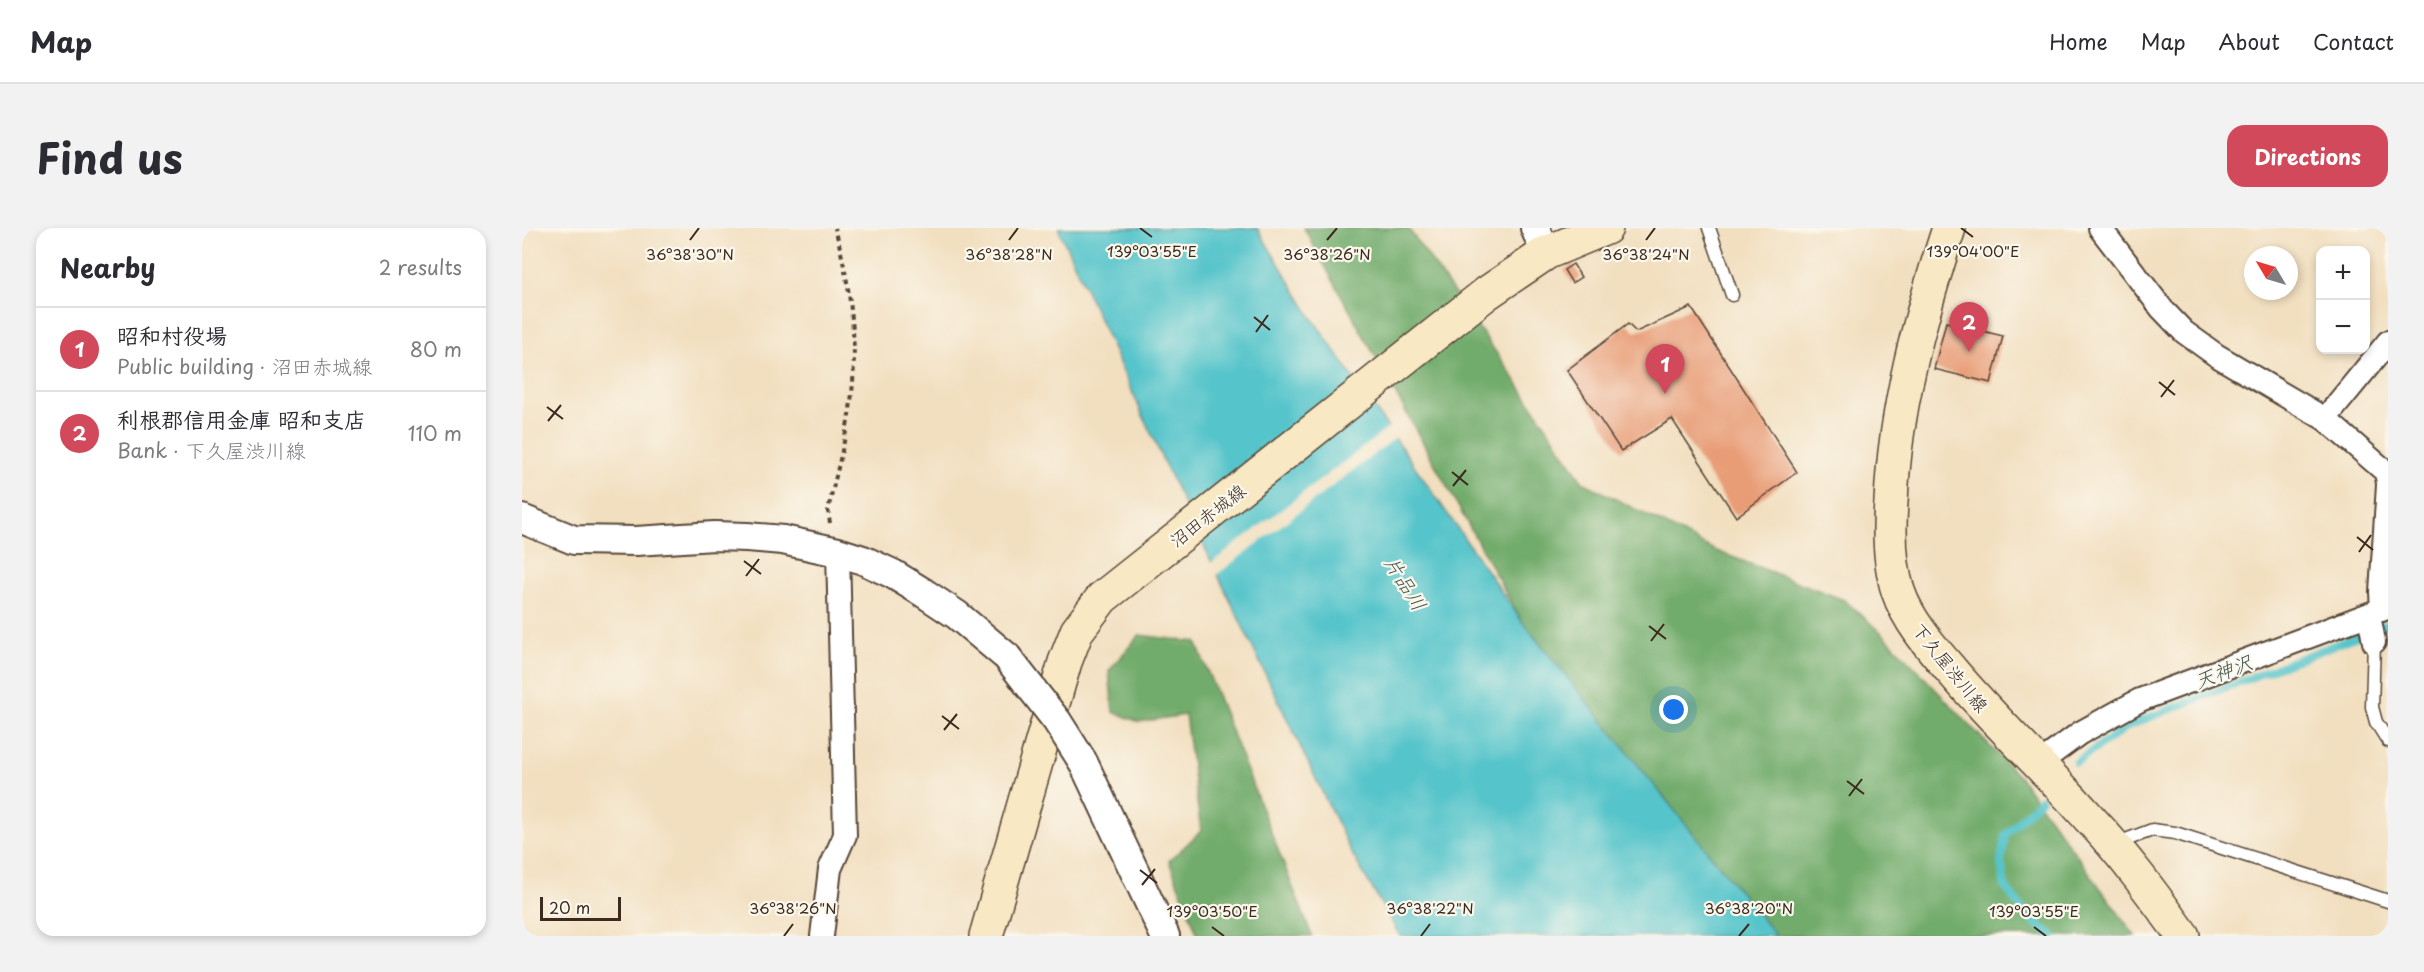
<!DOCTYPE html>
<meta charset="utf-8">
<style>
body{margin:0;font-family:"Playpen Sans","Klee One",sans-serif;background:#f2f2f3;color:#2b2b33}
.controls{position:absolute;right:18px;top:18px;display:grid;overflow:hidden;border-radius:12px;box-shadow:0 3px 9px #0003}
.controls button{width:54px;height:54px;display:grid;place-items:center;padding:0;border:0;border-bottom:2px solid #e1e1e2;background:#fff;color:#2b2b33;font:30px sans-serif}
.compass{position:absolute;left:1722px;top:18px;width:54px;height:54px;border-radius:50%;background:#fff;box-shadow:0 3px 9px #0003;rotate:308deg}
.scale{position:absolute;left:18px;bottom:15px;width:81px;box-sizing:border-box;padding-left:6px;border:3px solid #3b2a1e;border-top:0;font-size:16px;line-height:21px;white-space:nowrap;color:#3b2a1e;-webkit-text-stroke:4px #fbf7ec;paint-order:stroke}
.you{position:absolute;left:1152px;top:482px;width:21px;height:21px;margin:-15px;border:4px solid #fff;border-radius:50%;background:#1a73e8;box-shadow:0 0 0 9px #1a73e833}
.badge{display:grid;place-items:center;width:39px;height:39px;border-radius:50%;background:#d1495b;color:#fff;font-size:20px;font-weight:700}
.pin{position:absolute;translate:-50% -50px;filter:drop-shadow(0 2px 3px #0008)}
.pin::after{content:'';position:absolute;top:32px;width:21px;height:18px;background:inherit;clip-path:polygon(0 0,100% 0,50% 100%)}
.list{margin:0;padding:0;list-style:none}
h2{display:flex;justify-content:space-between;align-items:center;height:78px;margin:0;padding:0 24px;font-size:26px}
h2 small{font-size:20px;font-weight:400;color:#7c7c81}
.list li{display:grid;grid-template-columns:39px 1fr auto;gap:18px;align-items:center;box-sizing:border-box;height:84px;padding:0 24px;border-top:2px solid #e1e1e2}
.list b{display:block;font-size:22px;white-space:nowrap}
.list p{margin:0;font-size:20px;white-space:nowrap;color:#7c7c81}
.list em{font-size:20px;font-style:normal;color:#7c7c81}
.map{position:relative;flex:none;width:1866px;height:708px;overflow:hidden;border-radius:18px}
header{display:flex;align-items:center;gap:36px;box-sizing:border-box;height:84px;padding:0 30px;background:#fff;border-bottom:2px solid #e1e1e2}
header strong{font-size:28px}
nav{display:flex;gap:33px;margin-inline-start:auto;font-size:21px}
.intro{display:flex;align-items:center;justify-content:space-between;box-sizing:border-box;height:144px;padding:0 36px}
h1{margin:0;font-size:42px}
.button{padding:15px 27px;border-radius:18px;background:#d1495b;color:#fff;font-size:21px;font-weight:700}
main{display:flex;gap:36px;padding:0 36px}
aside{flex:1;background:#fff;border-radius:18px;box-shadow:0 3px 9px #0003}
.map>svg:first-child{display:block}
.forest{fill:#72ac6c;stroke:#566b45;stroke-width:1.5}
.water{fill:#57c5cb;stroke:#497874;stroke-width:1.5}
.pier{fill:#f2dfc0}
.lines{fill:none;stroke-linecap:round;stroke-linejoin:round}
.stream{stroke:#57c5cb;stroke-width:8}
.building{fill:#e89d77}
.service-casing{stroke:#564536;stroke-width:15}
.minor-casing{stroke:#564536;stroke-width:26}
.tertiary-casing{stroke:#564536;stroke-width:32}
.secondary-casing{stroke:#564536;stroke-width:36}
.path{stroke:#564536;stroke-width:4;stroke-dasharray:4.5 4.5;stroke-linecap:butt}
.service{stroke:#fff;stroke-width:12}
.minor{stroke:#fff;stroke-width:22}
.tertiary{stroke:#fff;stroke-width:28}
.secondary{stroke:#f8e8c3;stroke-width:33}
.tertiary-bridge-casing{stroke:#564536;stroke-width:32;stroke-linecap:butt}
.tertiary-bridge{stroke:#fff;stroke-width:28}
.ticks{fill:none;stroke:#3b2a1e;stroke-width:2}
.labels{text-anchor:middle;dominant-baseline:central;stroke-width:4.5;stroke-linejoin:round;paint-order:stroke}
.street-label{font-size:18px;fill:#3b2a1e;stroke:#fbf7ec}
.water-label{font-size:20px;font-style:italic;fill:#435852;stroke:#fbf7ec}
.ticks-label{font-size:15px;text-anchor:middle;fill:#3b2a1e;stroke:#fbf7ec;stroke-width:4.5;stroke-linejoin:round;paint-order:stroke}
</style>
<header>
<strong>Map</strong>
<nav><a>Home</a><a>Map</a><a>About</a><a>Contact</a></nav>
</header>
<div class="intro"><h1>Find us</h1><a class="button">Directions</a></div>
<main>
<aside>
<h2>Nearby<small>2 results</small></h2>
<ul class="list">
<li><span class="badge">1</span><div><b>昭和村役場</b><p>Public building · 沼田赤城線</p></div><em>80 m</em></li>
<li><span class="badge">2</span><div><b>利根郡信用金庫 昭和支店</b><p>Bank · 下久屋渋川線</p></div><em>110 m</em></li>
</ul>
</aside>
<div class="map">
<svg width="1866" height="708" viewBox="0 0 1866 708">
<rect width="100%" height="100%" fill="#fbf7ec"/>
<filter id="ink" filterUnits="userSpaceOnUse"><feTurbulence type="fractalNoise" baseFrequency=".0167" numOctaves="2"/><feDisplacementMap in="SourceGraphic" scale="12" xChannelSelector="R" yChannelSelector="G"/><feConvolveMatrix kernelMatrix="1 2 1 2 8 2 1 2 1" color-interpolation-filters="sRGB"/></filter>
<filter id="wash" filterUnits="userSpaceOnUse"><feTurbulence type="fractalNoise" baseFrequency=".008" numOctaves="4" result="noise"/><feDisplacementMap in="SourceGraphic" scale="24" xChannelSelector="R" yChannelSelector="G"/><feGaussianBlur stdDeviation="1.35" result="paint"/><feColorMatrix in="noise" values="0 0 0 0 0 0 0 0 0 0 0 0 0 0 0 0 0 1.4 0 .05"/><feComposite in="paint" operator="in"/></filter>
<g filter="url(#wash)">
<rect width="100%" height="100%" fill="#f2dfc0"/>
<g class="forest">
<polygon points="782,0 886,0 990,147 1061,254 1192,322 1322,372 1360,405 1500,552 1613,708 1250,708 999,392"/>
<polygon points="617,407 674,414 790,708 676,708 647,633 679,603 663,487 617,494 591,484 587,443"/>
</g>
<polygon class="water" points="536,0 735,0 790,90 999,392 1254,708 878,708 829,624 646,243"/>
<polygon class="pier" points="869,198 876,208 693,348 688,336"/>
<g class="lines">
<g class="stream">
<polyline points="1554,534 1608,497 1866,396"/>
<polyline points="1519,571 1483,607 1479,635 1483,659 1507,690 1531,708"/>
</g>
</g>
<g id="blocks">
<g class="building">
<polygon points="1051,36 1059,49 1050,55 1042,42"/>
<polygon points="1169,79 1275,244 1214,289 1150,191 1099,223 1045,142 1106,96 1114,104"/>
<polygon points="1424,94 1481,108 1469,155 1412,141"/>
</g>
</g>
</g>
<g filter="url(#ink)">
<use href="#blocks" fill-opacity="0" stroke="#564536" stroke-width="1.5"/>
<g class="lines">
<g class="service-casing">
<g id="service">
<polyline points="1187,0 1210,67"/>
<polyline points="1852,414 1850,479 1854,494 1866,513"/>
<polyline points="1593,616 1630,602 1653,605 1866,673"/>
</g>
</g>
<g class="minor-casing">
<g id="minor">
<polyline points="1578,0 1640,81 1662,104 1694,127 1803,191 1864,244 1866,255"/>
<polyline points="1803,191 1866,114"/>
<polyline points="1860,382 1859,364 1866,257"/>
<polyline points="1847,387 1852,414"/>
<polyline points="1516,536 1558,505 1618,472 1866,379"/>
<polyline points="300,708 308,641 323,607 316,324"/>
</g>
</g>
<g class="tertiary-casing">
<g id="tertiary">
<polyline points="1013,0 1024,25"/>
<polyline points="0,291 52,312 114,313 192,308 225,309 261,312 316,324 341,332 371,346 402,365 435,387 485,429"/>
<polyline points="561,534 643,708"/>
</g>
</g>
<g class="secondary-casing">
<g id="secondary">
<path d="M1427,0C1398,90 1373,178 1369,274C1367,303 1367,335 1376,363C1386,393 1409,419 1429,442C1473,494 1523,540 1568,591C1602,627 1632,668 1661,708"/>
<polyline points="464,708 543,434 555,403 580,370 965,65 1024,25 1084,0"/>
</g>
</g>
<path class="path" d="M308,295L306,283C314,245 326,205 330,165C336,111 327,52 313,0"/>
<use href="#service" class="service"/>
<use href="#minor" class="minor"/>
<use href="#tertiary" class="tertiary"/>
<use href="#secondary" class="secondary"/>
<g class="tertiary-bridge-casing">
<polyline id="tertiary-bridge" points="485,429 535,493 561,534"/>
</g>
<use href="#tertiary-bridge" class="tertiary-bridge"/>
</g>
</g>
<path class="ticks" d="M618,0L630,9M1439,0L1451,9M168,12L177,0M487,12L496,0M805,12L815,0M1124,12L1133,0M732,89L748,102M734,104L746,87M1637,154L1653,167M1639,169L1652,152M25,179L41,191M26,193L39,177M930,244L946,257M931,258L944,242M1835,309L1851,322M1837,324L1849,307M222,333L239,346M224,348L237,331M1127,398L1144,411M1129,413L1142,396M420,488L437,501M422,502L435,486M1325,553L1342,566M1327,568L1340,551M618,642L635,655M620,657L633,641M690,699L702,708M1512,699L1524,708M262,708L271,696M899,708L908,696M1217,708L1227,696"/>
<g class="labels">
<g class="street-label">
<text transform="translate(685 287) rotate(-38)">沼田赤城線</text>
<text transform="translate(1429 439) rotate(51)">下久屋渋川線</text>
</g>
<g class="water-label">
<text transform="translate(884 355) rotate(58)">片品川</text>
<text transform="translate(1701 443) rotate(-21)">天神沢</text>
</g>
</g>
<g class="ticks-label">
<text x="630" y="29">139°03'55"E</text>
<text x="1451" y="29">139°04'00"E</text>
<text x="168" y="32">36°38'30"N</text>
<text x="487" y="32">36°38'28"N</text>
<text x="805" y="32">36°38'26"N</text>
<text x="1124" y="32">36°38'24"N</text>
<text x="271" y="686">36°38'26"N</text>
<text x="908" y="686">36°38'22"N</text>
<text x="1227" y="686">36°38'20"N</text>
<text x="690" y="689">139°03'50"E</text>
<text x="1512" y="689">139°03'55"E</text>
</g>
</svg>
<div class="controls">
<button>+</button>
<button>−</button>
</div>
<svg class="compass" viewBox="-18 -18 36 36"><path d="M0-13l5 13h-10z" fill="#e53935"/><path d="M0 13l5-13h-10z" fill="#7c7c81"/></svg>
<div class="scale">20 m</div>
<div class="you"></div>
<div class="pin badge" style="left:1143px;top:166px">1</div>
<div class="pin badge" style="left:1447px;top:124px">2</div>
</div>
</main>
